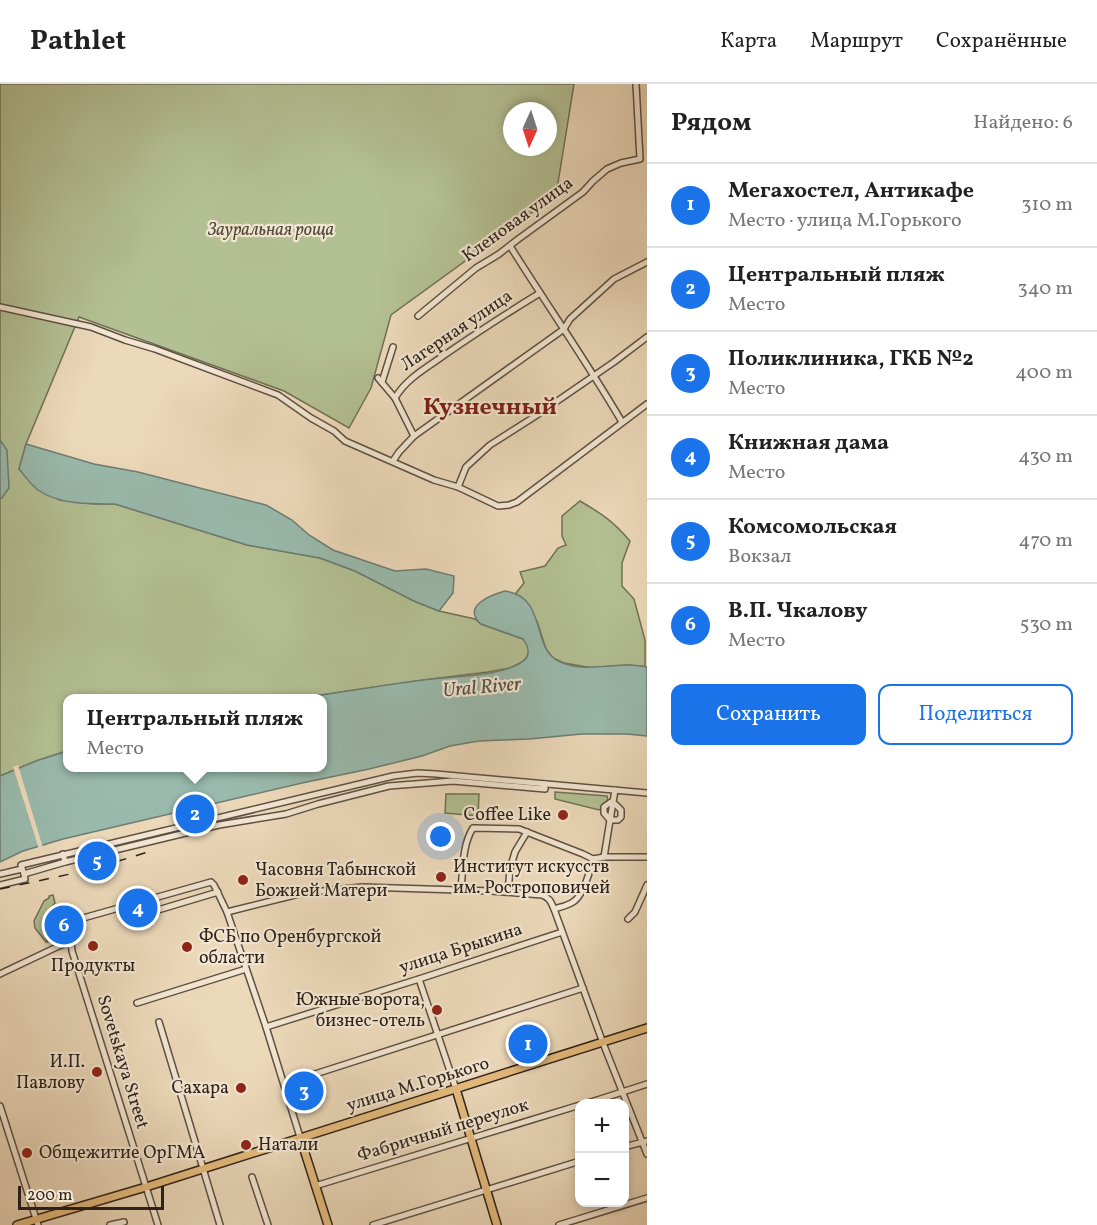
<!DOCTYPE html>
<html lang="ru">
<meta charset="utf-8">
<style>
body{margin:0;font-family:Vollkorn,serif;background:#f2f2f2;color:#222}
.controls{position:absolute;right:18px;bottom:18px;display:grid;overflow:hidden;border-radius:12px;box-shadow:0 3px 9px #0003}
.controls button{width:54px;height:54px;display:grid;place-items:center;padding:0;border:0;border-bottom:2px solid #e0e0e0;background:#fff;color:#222;font:30px sans-serif}
.compass{position:absolute;left:503px;top:18px;width:54px;height:54px;border-radius:50%;background:#fff;box-shadow:0 3px 9px #0003;rotate:183deg}
.scale{position:absolute;left:18px;bottom:15px;width:146px;box-sizing:border-box;padding-left:6px;border:3px solid #2e221b;border-top:0;font-size:16px;line-height:21px;white-space:nowrap;color:#2e221b;-webkit-text-stroke:4px #f3e6d2;paint-order:stroke}
.you{position:absolute;left:441px;top:753px;width:21px;height:21px;margin:-15px;border:4px solid #fff;border-radius:50%;background:#1a73e8;box-shadow:0 0 0 9px #1a73e833}
.badge{display:grid;place-items:center;width:39px;height:39px;border-radius:50%;background:#1a73e8;color:#fff;font-size:20px;font-weight:700}
.pin{position:absolute;translate:-50% -50%;border:3px solid #fff;box-shadow:0 2px 6px #0006}
.popup{position:absolute;left:63px;top:610px;width:264px;height:78px;box-sizing:border-box;display:grid;place-content:center;border-radius:12px;background:#fff;filter:drop-shadow(0 2px 4px #0005);font-size:20px;white-space:nowrap;color:#767676}
.popup b{font-size:22px;color:#222}
.popup::after{content:'';position:absolute;left:50%;top:100%;margin-left:-12px;border:12px solid transparent;border-top-color:#fff}
.list{margin:0;padding:0;list-style:none}
h2{display:flex;justify-content:space-between;align-items:center;height:78px;margin:0;padding:0 24px;font-size:26px}
h2 small{font-size:20px;font-weight:400;color:#767676}
.list li{display:grid;grid-template-columns:39px 1fr auto;gap:18px;align-items:center;box-sizing:border-box;height:84px;padding:0 24px;border-top:2px solid #e0e0e0}
.list b{display:block;font-size:22px;white-space:nowrap}
.list p{margin:0;font-size:20px;white-space:nowrap;color:#767676}
.list em{font-size:20px;font-style:normal;color:#767676}
.actions{display:flex;gap:12px;padding:18px 24px}
.actions a{flex:1;padding:14px 0;border:2px solid #1a73e8;border-radius:12px;text-align:center;font-size:21px;color:#1a73e8}
.actions .main{background:#1a73e8;color:#fff}
.map{position:relative;flex:none;width:647px;height:1141px;overflow:hidden}
header{display:flex;align-items:center;gap:36px;box-sizing:border-box;height:84px;padding:0 30px;background:#fff;border-bottom:2px solid #e0e0e0}
header strong{font-size:28px}
nav{display:flex;gap:33px;margin-inline-start:auto;font-size:21px}
main{display:flex}
aside{flex:1;background:#fff}
.map>svg:first-child{display:block}
.green{fill:#b3c093;stroke:#707157;stroke-width:1.5;fill-rule:evenodd}
.water{fill:#99baad;stroke:#6e7d73;stroke-width:1.5}
.pier{fill:#ecd9ba}
.lines{fill:none;stroke-linecap:round;stroke-linejoin:round}
.minor-casing{stroke:#5e5043;stroke-width:8}
.major-casing{stroke:#2e221b;stroke-width:10}
.minor{stroke:#f3e6d2;stroke-width:5}
.major{stroke:#e6bc7d;stroke-width:7}
.rail{stroke:#2e221b;stroke-width:1.5;stroke-dasharray:10 10;stroke-linecap:butt}
.poi-dot{fill:#8f2418;stroke:#f3e6d2;stroke-width:2}
.labels{text-anchor:middle;dominant-baseline:central;stroke-width:4.5;stroke-linejoin:round;paint-order:stroke}
.street-label{font-size:18px;fill:#2e221b;stroke:#f3e6d2}
.park-label{font-size:18px;font-style:italic;fill:#4f4a39;stroke:#f3e6d2}
.poi-label{font-size:18px;fill:#2e221b;stroke:#f3e6d2;text-anchor:start}
.water-label{font-size:20px;font-style:italic;fill:#4e5047;stroke:#f3e6d2}
.district-label{font-size:24px;font-weight:bold;fill:#7a1f14;stroke:#f3e6d2}
</style>
<header>
<strong>Pathlet</strong>
<nav><a>Карта</a><a>Маршрут</a><a>Сохранённые</a></nav>
</header>
<main>
<div class="map">
<svg width="647" height="1141" viewBox="0 0 647 1141">
<rect width="100%" height="100%" fill="#ecd9ba"/>
<filter id="stains"><feTurbulence type="fractalNoise" baseFrequency=".00333" numOctaves="4"/><feColorMatrix values="0 0 0 0 .2 0 0 0 0 .09 0 0 0 0 .02 0 0 0 .5 -.17"/></filter>
<radialGradient id="worn" r=".72"><stop offset=".6" stop-color="#630" stop-opacity="0"/><stop offset="1" stop-color="#630" stop-opacity=".3"/></radialGradient>
<g class="green">
<path d="M0,0H574L556,111L391,231L371,304L349,344L284,307L79,233L26,360L19,385L59,416L94,420H115L247,461L320,474L355,487L414,517L439,527L475,535L481,540L523,555L527,560L529,567L527,573L522,578L510,584L488,588L431,595L300,614H68L67,667L36,677L0,692ZM512,27H548V63H512Z"/>
<path d="M580,417C602,430 613,437 630,457L622,479V502L634,515L645,556V583L629,581L593,584L564,579L553,574L546,565L537,537L516,509L524,499L520,488L545,482L558,464L566,461L562,452V432Z"/>
<polygon points="555,708 607,712 608,718 599,726 555,715"/>
<polygon points="446,710 479,710 478,732 445,729"/>
<path d="M53,811L55,819L50,825C46,840 40,841 48,858H46L35,844L34,837L44,817L49,814V812Z"/>
</g>
<g class="water">
<polygon points="0,356 7,366 9,404 2,414 0,415"/>
<path d="M26,360L94,380L138,388L266,421L292,436L309,451L333,466L395,487L426,485L454,492L453,509L439,527L414,517L355,487L320,474L247,461L115,420C89,420 60,421 38,406C31,401 25,392 19,385Z"/>
<path d="M505,507C546,513 532,559 555,575C577,589 604,581 628,581C634,581 641,582 647,583V652L627,650H582L529,655L479,657L450,662L422,672L369,685L302,699L63,755L23,767L0,778V692L36,677L67,667L68,684H322V614H300C344,608 388,600 432,595C456,592 502,592 522,578C531,572 529,563 523,555L481,540C461,522 491,511 505,507Z"/>
</g>
<polygon class="pier" points="18,681 43,764 39,765 13,683"/>
<g class="lines">
<g class="minor-casing">
<g id="minor">
<path d="M510,162C547,221 587,278 622,338"/>
<polyline points="0,223 91,243 125,256 155,265 278,311 311,334 334,347 345,357 434,396 458,403 498,422 509,421 517,418 647,320"/>
<polyline points="418,232 476,184 499,170 517,156 583,108 593,97 607,85 621,79 640,75 636,0"/>
<polyline points="378,294 395,314 414,352"/>
<polyline points="382,298 393,263"/>
<path d="M395,314C406,295 426,284 443,272C475,250 507,229 540,209"/>
<polyline points="393,377 399,368 414,352 564,245 570,235 614,195 647,178"/>
<polyline points="458,403 466,383 490,361 534,333 614,278 647,253"/>
<polygon points="611,718 616,721 621,726 621,733 618,736 610,736 604,729 604,723"/>
<polyline points="63,770 65,778 219,741 286,730 318,720 389,702 453,697 545,705 545,700"/>
<polyline points="604,773 615,706"/>
<polyline points="65,778 24,790 21,781 393,692 418,689 436,690 647,709"/>
<polyline points="0,790 22,785"/>
<polyline points="0,801 25,795 24,790"/>
<path d="M461,806C463,786 462,761 473,744L519,745L583,770L593,775L604,773H647"/>
<polyline points="508,808 510,785 515,768 527,748"/>
<polyline points="124,823 128,835 218,808"/>
<path d="M554,825C560,823 567,822 573,818C583,812 590,787 593,775"/>
<path d="M227,828L303,809L362,803L491,807L542,811C550,814 551,818 554,825L603,959L647,1070"/>
<polyline points="628,835 635,828 647,801"/>
<polyline points="71,858 72,867 158,1141"/>
<polyline points="0,890 59,862 71,858 69,838 211,798 214,801 227,828 266,943 300,1053"/>
<polyline points="419,895 456,1005"/>
<polyline points="137,919 246,885"/>
<polyline points="159,938 220,1141"/>
<polyline points="266,943 419,895 562,848"/>
<polyline points="284,1000 583,904"/>
<polyline points="585,1020 647,1000"/>
<polyline points="0,1022 38,1141"/>
<polyline points="624,1063 647,1057"/>
<polyline points="252,1093 268,1141"/>
<polyline points="315,1102 580,1021"/>
<polyline points="110,1141 124,1138"/>
<polyline points="373,1141 580,1077"/>
<polyline points="559,1141 647,1114"/>
</g>
</g>
<g class="major-casing">
<g id="major">
<polyline points="456,1005 497,1141"/>
<polyline points="300,1053 328,1141"/>
<polyline points="17,1141 146,1103 647,944"/>
</g>
</g>
<use href="#minor" class="minor"/>
<use href="#major" class="major"/>
<polyline class="rail" points="0,805 89,786 148,768"/>
</g>
<g class="poi-dot">
<circle cx="563" cy="731" r="6"/>
<circle cx="441" cy="793" r="6"/>
<circle cx="243" cy="796" r="6"/>
<circle cx="93" cy="862" r="6"/>
<circle cx="187" cy="863" r="6"/>
<circle cx="437" cy="926" r="6"/>
<circle cx="97" cy="988" r="6"/>
<circle cx="241" cy="1004" r="6"/>
<circle cx="246" cy="1061" r="6"/>
<circle cx="27" cy="1069" r="6"/>
</g>
<g class="labels">
<g class="street-label">
<text transform="translate(518 136) rotate(-36)">Кленовая улица</text>
<text transform="translate(457 247) rotate(-34)">Лагерная улица</text>
<text transform="translate(461 865) rotate(-18)">улица Брыкина</text>
<text transform="translate(122 978) rotate(73)">Sovetskaya Street</text>
<text transform="translate(418 1001) rotate(-17)">улица М.Горького</text>
<text transform="translate(443 1047) rotate(-17)">Фабричный переулок</text>
</g>
<g class="park-label">
<text x="271" y="146">Зауральная роща</text>
</g>
<g class="poi-label">
<text x="551" y="731" text-anchor="end">Coffee Like</text>
<text x="453" y="783">Институт искусств<tspan x="453" dy="21">им. Ростроповичей</tspan></text>
<text x="255" y="786">Часовня Табынской<tspan x="255" dy="21">Божией Матери</tspan></text>
<text x="199" y="853">ФСБ по Оренбургской<tspan x="199" dy="21">области</tspan></text>
<text x="93" y="882" text-anchor="middle">Продукты</text>
<text x="425" y="916" text-anchor="end">Южные ворота,<tspan x="425" dy="21">бизнес-отель</tspan></text>
<text x="85" y="978" text-anchor="end">И.П.<tspan x="85" dy="21">Павлову</tspan></text>
<text x="229" y="1004" text-anchor="end">Сахара</text>
<text x="258" y="1061">Натали</text>
<text x="39" y="1069">Общежитие ОрГМА</text>
</g>
<g class="water-label">
<text transform="translate(482 604) rotate(-5)">Ural River</text>
</g>
<g class="district-label">
<text x="490" y="324">Кузнечный</text>
</g>
</g>
<rect width="100%" height="100%" filter="url(#stains)"/>
<rect width="100%" height="100%" fill="url(#worn)"/>
</svg>
<div class="controls">
<button>+</button>
<button>−</button>
</div>
<svg class="compass" viewBox="-18 -18 36 36"><path d="M0-13l5 13h-10z" fill="#e53935"/><path d="M0 13l5-13h-10z" fill="#767676"/></svg>
<div class="scale">200 m</div>
<div class="you"></div>
<div class="pin badge" style="left:528px;top:960px">1</div>
<div class="pin badge" style="left:195px;top:730px">2</div>
<div class="popup"><b>Центральный пляж</b>Место</div>
<div class="pin badge" style="left:304px;top:1007px">3</div>
<div class="pin badge" style="left:138px;top:824px">4</div>
<div class="pin badge" style="left:97px;top:777px">5</div>
<div class="pin badge" style="left:64px;top:841px">6</div>
</div>
<aside>
<h2>Рядом<small>Найдено: 6</small></h2>
<ul class="list">
<li><span class="badge">1</span><div><b>Мегахостел, Антикафе</b><p>Место · улица М.Горького</p></div><em>310 m</em></li>
<li><span class="badge">2</span><div><b>Центральный пляж</b><p>Место</p></div><em>340 m</em></li>
<li><span class="badge">3</span><div><b>Поликлиника, ГКБ №2</b><p>Место</p></div><em>400 m</em></li>
<li><span class="badge">4</span><div><b>Книжная дама</b><p>Место</p></div><em>430 m</em></li>
<li><span class="badge">5</span><div><b>Комсомольская</b><p>Вокзал</p></div><em>470 m</em></li>
<li><span class="badge">6</span><div><b>В.П. Чкалову</b><p>Место</p></div><em>530 m</em></li>
</ul>
<div class="actions"><a class="main">Сохранить</a><a>Поделиться</a></div>
</aside>
</main>
